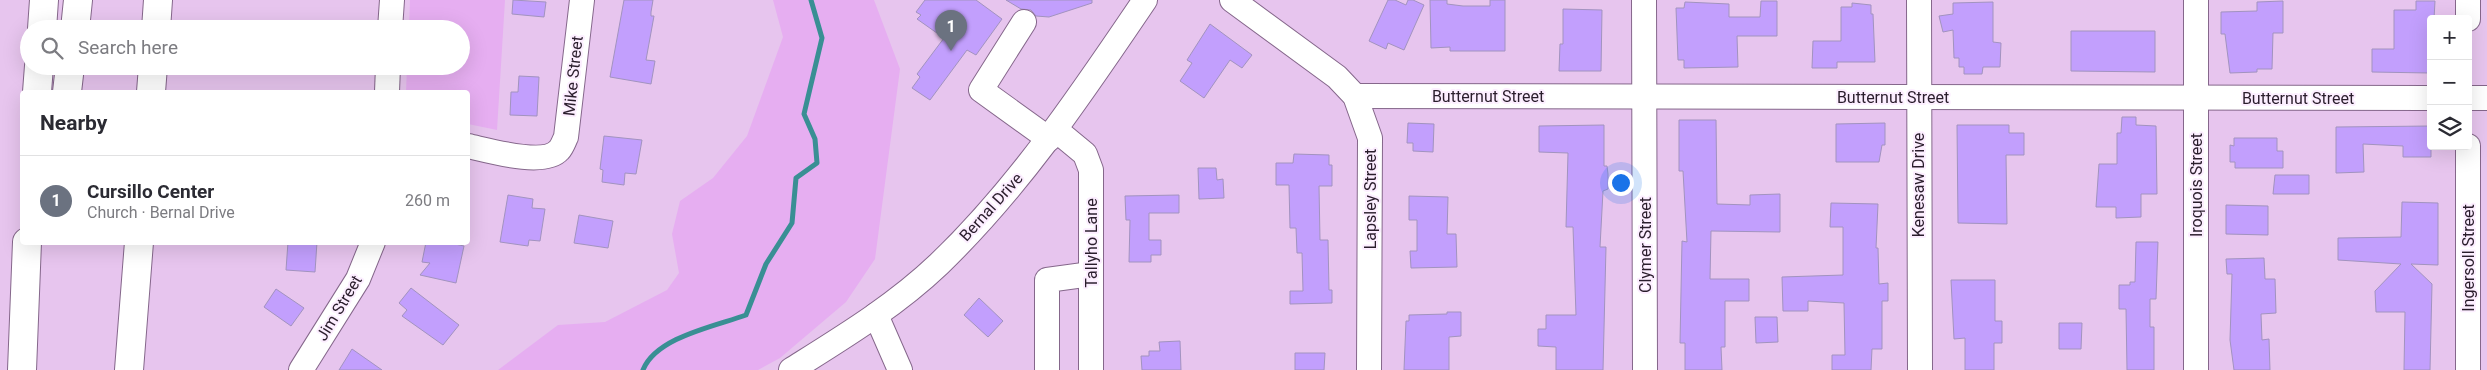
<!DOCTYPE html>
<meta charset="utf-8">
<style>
body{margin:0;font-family:Roboto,sans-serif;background:#f7f7f7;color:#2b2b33}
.controls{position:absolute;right:15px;top:15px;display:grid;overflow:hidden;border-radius:5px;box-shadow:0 5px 20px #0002}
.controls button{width:45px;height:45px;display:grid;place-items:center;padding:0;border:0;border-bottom:1px solid #e1e1e2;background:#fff;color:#2b2b33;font:25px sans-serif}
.you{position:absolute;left:1620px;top:182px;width:18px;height:18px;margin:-12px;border:4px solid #fff;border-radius:50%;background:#1a73e8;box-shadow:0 0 0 8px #1a73e833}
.badge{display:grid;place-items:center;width:32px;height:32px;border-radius:50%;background:#337d24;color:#fff;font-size:16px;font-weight:700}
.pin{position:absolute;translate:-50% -41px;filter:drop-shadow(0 1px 2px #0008)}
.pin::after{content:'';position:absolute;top:26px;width:18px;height:15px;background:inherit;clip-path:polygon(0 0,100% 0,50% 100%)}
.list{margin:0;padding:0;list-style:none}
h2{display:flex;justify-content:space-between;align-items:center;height:65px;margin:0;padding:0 20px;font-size:21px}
h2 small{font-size:16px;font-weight:400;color:#7c7c81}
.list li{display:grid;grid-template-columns:32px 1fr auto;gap:15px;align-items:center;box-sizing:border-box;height:90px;padding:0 20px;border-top:1px solid #e1e1e2}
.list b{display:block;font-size:19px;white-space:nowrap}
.list p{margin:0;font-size:16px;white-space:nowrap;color:#7c7c81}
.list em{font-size:16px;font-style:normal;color:#7c7c81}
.icon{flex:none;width:28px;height:28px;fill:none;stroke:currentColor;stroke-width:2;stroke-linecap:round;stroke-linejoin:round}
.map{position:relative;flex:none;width:2487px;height:370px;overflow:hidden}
.search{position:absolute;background:#fff;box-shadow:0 5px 20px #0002;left:20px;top:20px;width:450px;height:55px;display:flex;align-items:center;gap:12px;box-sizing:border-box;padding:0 18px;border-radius:28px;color:#7c7c81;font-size:19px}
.panel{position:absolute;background:#fff;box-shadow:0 5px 20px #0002;left:20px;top:90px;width:450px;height:155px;border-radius:5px}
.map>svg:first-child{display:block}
.green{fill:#e6aef1}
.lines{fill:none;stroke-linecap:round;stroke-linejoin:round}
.stream{stroke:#398f94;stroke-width:5}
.building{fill:#c29ffd;stroke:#a293bf}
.minor-casing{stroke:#85678b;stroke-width:26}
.major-casing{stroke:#85678b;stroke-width:30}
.highway-casing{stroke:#85678b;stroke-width:30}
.minor{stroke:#fff;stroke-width:24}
.major{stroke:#fff;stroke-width:28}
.highway{stroke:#fff;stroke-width:28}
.labels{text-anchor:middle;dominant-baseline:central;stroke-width:4;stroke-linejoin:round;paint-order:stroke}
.street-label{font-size:16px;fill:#2a1d2c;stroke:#fceeff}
</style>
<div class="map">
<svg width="2487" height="370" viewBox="0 0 2487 370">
<rect width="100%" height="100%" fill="#e7c5ee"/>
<g class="green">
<polygon points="410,0 505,0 497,130 468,124 468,92 406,92 407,66 461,66 461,29 409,29"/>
<polygon points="773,0 874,0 900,69 875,259 846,302 780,358 758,370 498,370 558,325 605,322 667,290 679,273 672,234 680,201 713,178 747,136 783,37"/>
</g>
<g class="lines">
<path class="stream" d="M643,370C656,337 716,326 746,315L766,264L792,223L796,178L817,163L815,139L804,114L822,38L811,0"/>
</g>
<g class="building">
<polygon points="513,0 546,2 544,17 512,14"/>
<polygon points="624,0 653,0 651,12 651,16 654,16 646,60 655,61 651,84 610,77"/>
<polygon points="925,0 976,0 1002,19 976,55 967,50 930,100 912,88 920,77 917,74 944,38 917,19 921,15 916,12"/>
<polygon points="1006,0 1092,0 1092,3 1049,17 1036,16 1031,10 1021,9"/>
<polygon points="1388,0 1395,0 1406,5 1408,0 1413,0 1424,5 1404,50 1388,43 1386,49 1369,41"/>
<polygon points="1430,0 1447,0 1447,4 1463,6 1490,6 1490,0 1505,0 1505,51 1450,51 1450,47 1431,48"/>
<polygon points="1761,1 1777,1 1777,36 1737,36 1738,67 1684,68 1684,60 1678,60 1676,8 1684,8 1685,2 1729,4 1729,17 1760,17"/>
<polygon points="2283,1 2283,33 2273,33 2272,69 2257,69 2257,72 2230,73 2225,34 2221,34 2221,12 2257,11 2257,2"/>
<polygon points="2416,1 2435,1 2434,19 2431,19 2429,33 2429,73 2372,72 2372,49 2394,49 2394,10 2416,10"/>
<polygon points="1993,2 1993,42 2001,43 2000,67 1983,67 1982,74 1964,74 1964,67 1959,67 1959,58 1954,58 1953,30 1943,32 1939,16 1953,14 1953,3"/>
<polygon points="1852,3 1871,5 1871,14 1873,14 1875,62 1837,62 1837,68 1812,68 1813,41 1841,41 1841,7 1852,7"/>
<polygon points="1563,9 1602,10 1601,71 1559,71 1560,44 1563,44"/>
<polygon points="1210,24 1252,55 1242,68 1230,60 1204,98 1180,81 1192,63 1187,60"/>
<polygon points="2071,31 2155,31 2155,72 2071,71"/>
<polygon points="519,76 539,77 537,116 510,115 511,92 518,92"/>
<polygon points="2122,117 2136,117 2136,125 2156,126 2157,194 2141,194 2141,217 2116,218 2116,207 2096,207 2099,164 2117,164 2117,133 2121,133"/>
<polygon points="1679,120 1716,120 1717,204 1750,205 1750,195 1780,194 1780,232 1711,231 1710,279 1749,279 1749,301 1725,301 1725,347 1721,347 1722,370 1685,370 1685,343 1680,343 1682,241 1687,242 1683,171 1679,171"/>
<polygon points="1408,123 1434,124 1433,152 1413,151 1413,143 1407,143"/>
<polygon points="1885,123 1885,145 1882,145 1879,162 1836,162 1836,124"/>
<polygon points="1604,125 1604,166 1607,166 1608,174 1608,189 1603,191 1600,247 1606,247 1603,370 1556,370 1556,347 1538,346 1538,329 1546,329 1546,315 1576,315 1573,227 1566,227 1568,153 1539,152 1539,126"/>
<polygon points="1957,125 2009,125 2009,133 2024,133 2024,155 2006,155 2007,224 1958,223"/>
<polygon points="2431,126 2431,157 2403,157 2403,146 2363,144 2364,172 2336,173 2336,127"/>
<polygon points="604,136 642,140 636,174 625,173 624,185 602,182 603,170 600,169"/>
<polygon points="2234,138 2277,138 2277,151 2283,151 2283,168 2235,168 2235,162 2230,162 2230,145 2234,146"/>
<polygon points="1294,154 1329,155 1329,165 1332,165 1332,186 1319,186 1320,240 1328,240 1329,290 1332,290 1332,303 1290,304 1290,291 1303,291 1302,253 1297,253 1296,228 1290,228 1289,185 1276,185 1276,163 1293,163"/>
<polygon points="1198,168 1216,168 1217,180 1223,179 1224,198 1199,199"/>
<polygon points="2275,175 2309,175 2309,194 2273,194"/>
<polygon points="508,195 533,199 532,208 545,209 540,241 529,240 528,246 500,242"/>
<polygon points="1179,195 1179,213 1149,213 1149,240 1161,240 1161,255 1151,255 1151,262 1129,262 1130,220 1126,220 1125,196"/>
<polygon points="1409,196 1448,197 1447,234 1456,234 1457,267 1411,268 1410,251 1417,251 1417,220 1409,220"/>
<polygon points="2402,202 2438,203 2438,265 2411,264 2432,284 2430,370 2404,370 2405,312 2376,312 2375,291 2401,264 2338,260 2338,238 2401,237"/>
<polygon points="1831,203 1878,204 1876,248 1878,248 1879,284 1888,283 1888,301 1882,301 1882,349 1872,349 1871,370 1832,370 1832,355 1845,355 1844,303 1808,301 1808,311 1783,311 1782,277 1843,275 1843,227 1830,227"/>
<polygon points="2226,205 2268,206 2268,235 2226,234"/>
<polygon points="579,215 613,221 608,248 574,243"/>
<polygon points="288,242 317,242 315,272 286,270"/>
<polygon points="426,242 446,242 464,246 456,283 420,275 430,263 422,262"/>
<polygon points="2136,242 2158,242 2156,299 2150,299 2150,327 2154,327 2154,370 2127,370 2126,309 2119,309 2119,285 2130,285 2130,282 2135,282"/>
<polygon points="2264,258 2265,279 2275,279 2276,313 2261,314 2262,340 2269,339 2270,370 2234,370 2230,340 2232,274 2227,274 2226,259"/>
<polygon points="1951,280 1995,280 1995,321 2002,321 2002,343 1994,343 1994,370 1965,370 1965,338 1954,339"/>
<polygon points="411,288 459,325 443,345 402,316 407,310 399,303"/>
<polygon points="276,289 304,308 291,326 264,307"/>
<polygon points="979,298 1003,321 988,337 964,315"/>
<polygon points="1447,312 1461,312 1461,336 1449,337 1449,370 1404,370 1406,321 1409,321 1409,315 1447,314"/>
<polygon points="1755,317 1777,317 1778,342 1756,343"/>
<polygon points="2059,323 2082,323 2081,349 2059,349"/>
<polygon points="1180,341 1181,370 1142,370 1141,356 1149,356 1149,351 1160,351 1159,342"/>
<polygon points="352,349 382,370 339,370"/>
<polygon points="1295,353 1325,353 1324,370 1295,370"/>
</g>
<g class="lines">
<g class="minor-casing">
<g id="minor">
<polyline points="1232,0 1337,77 1355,96 1370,138 1369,370"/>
<polyline points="1644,0 1645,370"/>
<polyline points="1919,0 1920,370"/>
<polyline points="2196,0 2196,370"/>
<polyline points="2468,19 2468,0"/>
<polyline points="1024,22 981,90 1049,139"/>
<polyline points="390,29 392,0"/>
<polyline points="387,92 388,66"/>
<polyline points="1355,96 2431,98"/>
<polyline points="2468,98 2487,98"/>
<polyline points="1056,130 1085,154 1091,170 1091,370"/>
<path d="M468,146C487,150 544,167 559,150C562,147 564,141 566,137L582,0"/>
<polyline points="2468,146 2468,370"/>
<polyline points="876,315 900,370"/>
<polyline points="301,370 358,279 373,242"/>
<path d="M791,370C842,338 895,306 939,264C1020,186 1082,93 1145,0"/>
<polyline points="1047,370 1047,280 1091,274"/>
</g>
</g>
<g class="major-casing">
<g id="major">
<polyline points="156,29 158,0"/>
<polyline points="151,92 153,66"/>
<polyline points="129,370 139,242"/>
</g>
</g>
<g class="highway-casing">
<g id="highway">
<polyline points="42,29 44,0"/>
<polyline points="75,29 78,0"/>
<polyline points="37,92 39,66"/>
<polyline points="67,92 70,66"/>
<polyline points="22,370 27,242"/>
</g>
</g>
<use href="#minor" class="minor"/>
<use href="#major" class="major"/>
<use href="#highway" class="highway"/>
</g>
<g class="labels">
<g class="street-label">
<text transform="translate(573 76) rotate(-84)">Mike Street</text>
<text x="1488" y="96">Butternut Street</text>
<text x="1893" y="97">Butternut Street</text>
<text x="2298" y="98">Butternut Street</text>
<text transform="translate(1918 185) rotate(-90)">Kenesaw Drive</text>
<text transform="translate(2196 185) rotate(-90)">Iroquois Street</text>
<text transform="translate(1370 199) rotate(-90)">Lapsley Street</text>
<text transform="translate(991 207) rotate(-48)">Bernal Drive</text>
<text transform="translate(1091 243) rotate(-90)">Tallyho Lane</text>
<text transform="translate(1645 245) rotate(-90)">Clymer Street</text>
<text transform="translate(2468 258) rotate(-90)">Ingersoll Street</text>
<text transform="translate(339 308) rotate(-59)">Jim Street</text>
</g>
</g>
</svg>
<div class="controls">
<button>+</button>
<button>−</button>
<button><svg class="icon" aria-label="layers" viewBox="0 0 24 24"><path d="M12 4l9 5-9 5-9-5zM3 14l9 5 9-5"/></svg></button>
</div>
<div class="you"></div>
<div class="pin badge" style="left:951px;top:51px;background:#6b7280">1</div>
<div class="search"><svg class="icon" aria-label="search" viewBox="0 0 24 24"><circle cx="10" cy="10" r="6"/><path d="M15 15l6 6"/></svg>Search here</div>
<section class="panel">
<h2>Nearby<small></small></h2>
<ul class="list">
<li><span class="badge" style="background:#6b7280">1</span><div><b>Cursillo Center</b><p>Church · Bernal Drive</p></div><em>260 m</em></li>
</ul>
</section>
</div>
